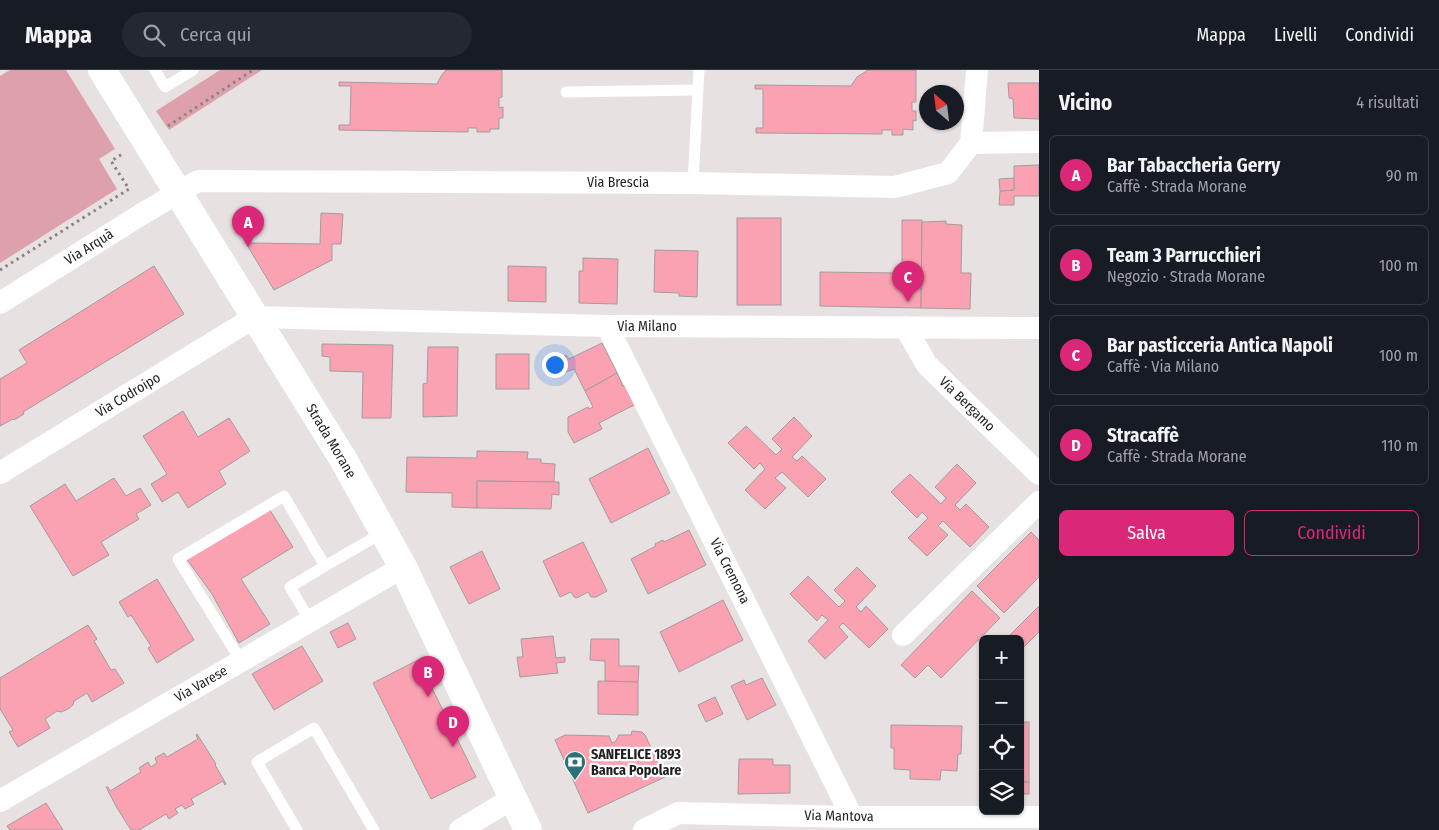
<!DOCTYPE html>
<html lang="it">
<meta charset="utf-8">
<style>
body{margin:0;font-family:"Fira Sans Condensed",sans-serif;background:#242831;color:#f1f3f6}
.controls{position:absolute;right:15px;bottom:15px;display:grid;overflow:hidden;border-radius:8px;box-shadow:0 1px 4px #0004}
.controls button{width:45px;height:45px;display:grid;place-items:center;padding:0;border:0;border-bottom:1px solid #363941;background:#171b24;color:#f1f3f6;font:25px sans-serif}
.compass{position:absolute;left:919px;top:15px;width:45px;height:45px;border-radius:50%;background:#171b24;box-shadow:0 1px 4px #0004;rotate:332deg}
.you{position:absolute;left:554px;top:294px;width:18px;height:18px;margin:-12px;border:4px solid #fff;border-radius:50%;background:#1a73e8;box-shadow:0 0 0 8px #1a73e833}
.badge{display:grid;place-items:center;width:32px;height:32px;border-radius:50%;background:#db2777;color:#fff;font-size:16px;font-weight:700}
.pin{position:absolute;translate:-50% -41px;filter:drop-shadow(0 1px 2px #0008)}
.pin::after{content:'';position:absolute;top:26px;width:18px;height:15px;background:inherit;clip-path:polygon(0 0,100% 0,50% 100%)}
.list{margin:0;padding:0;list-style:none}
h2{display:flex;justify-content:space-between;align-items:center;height:65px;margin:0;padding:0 20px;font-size:21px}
h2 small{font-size:16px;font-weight:400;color:#9ea1a6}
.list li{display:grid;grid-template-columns:32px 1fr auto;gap:15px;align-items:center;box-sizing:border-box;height:80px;margin:0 10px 10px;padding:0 10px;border:1px solid #363941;border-radius:8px}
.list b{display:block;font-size:19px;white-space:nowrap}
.list p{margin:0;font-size:16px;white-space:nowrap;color:#9ea1a6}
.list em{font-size:16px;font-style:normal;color:#9ea1a6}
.actions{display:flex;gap:10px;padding:15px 20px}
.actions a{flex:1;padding:11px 0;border:1px solid #db2777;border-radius:8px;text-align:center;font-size:18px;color:#db2777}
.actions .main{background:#db2777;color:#fff}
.icon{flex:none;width:28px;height:28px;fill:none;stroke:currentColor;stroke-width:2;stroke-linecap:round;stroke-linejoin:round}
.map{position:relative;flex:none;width:1039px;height:760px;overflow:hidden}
header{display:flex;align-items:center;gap:30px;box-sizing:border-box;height:70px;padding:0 25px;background:#171b24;border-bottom:1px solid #363941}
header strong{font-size:24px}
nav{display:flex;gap:28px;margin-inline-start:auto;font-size:18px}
.search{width:350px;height:45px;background:#242831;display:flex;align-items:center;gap:12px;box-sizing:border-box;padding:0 18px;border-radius:28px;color:#9ea1a6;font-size:19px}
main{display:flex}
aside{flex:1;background:#171b24}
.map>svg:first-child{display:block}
.green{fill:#dea0aa}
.building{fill:#fba2b2;stroke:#a29c9d}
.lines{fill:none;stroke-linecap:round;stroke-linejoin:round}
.path{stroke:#898585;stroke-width:3;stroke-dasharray:2.5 4;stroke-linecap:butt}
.service{stroke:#fff;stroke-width:11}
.minor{stroke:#fff;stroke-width:22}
.tertiary{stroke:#fff;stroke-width:28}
.labels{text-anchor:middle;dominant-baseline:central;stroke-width:4.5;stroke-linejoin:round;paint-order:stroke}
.street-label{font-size:14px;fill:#211f1f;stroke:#fff}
.poi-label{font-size:14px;font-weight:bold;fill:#211f1f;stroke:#fff;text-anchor:start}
</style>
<header>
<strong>Mappa</strong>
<div class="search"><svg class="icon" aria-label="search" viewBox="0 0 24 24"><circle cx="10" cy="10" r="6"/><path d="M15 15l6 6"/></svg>Cerca qui</div>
<nav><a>Mappa</a><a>Livelli</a><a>Condividi</a></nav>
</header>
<main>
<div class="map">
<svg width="1039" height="760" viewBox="0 0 1039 760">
<rect width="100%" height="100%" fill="#e7e1e1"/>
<g class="green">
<polygon points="10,0 66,0 115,79 99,89 117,119 0,193 0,6"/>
<polygon points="220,0 262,0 169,60 156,41"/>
</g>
<g class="building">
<polygon points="446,0 502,0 502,27 499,28 499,38 503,37 503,48 499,48 499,59 490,59 490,62 477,62 477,58 468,58 468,62 339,60 339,55 350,55 351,16 339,16 339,12 437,14 441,6"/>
<polygon points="868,0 916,0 916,32 912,32 912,41 916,41 916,51 913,50 913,60 903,59 903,65 892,65 892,60 882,60 882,64 756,63 756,58 763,58 763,19 755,19 755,15 851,16 857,7"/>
<polygon points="1008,13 1039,13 1039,49 1014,48 1013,29 1009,28"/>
<polygon points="1039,95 1039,126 1014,126 1014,135 999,135 1000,121 1014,120 1014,96"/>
<polygon points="1014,108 1014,120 1000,121 999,109"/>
<polygon points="321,143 343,144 341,174 332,174 332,190 274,220 247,175 251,173 320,174"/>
<rect x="737" y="148" width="44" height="87"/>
<polygon points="902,150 922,150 921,238 820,236 820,202 900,203 900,193 902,193"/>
<polygon points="946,151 946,154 962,155 961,203 971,203 970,239 921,238 922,152"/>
<polygon points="655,180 698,181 697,227 679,226 679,223 654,222"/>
<polygon points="583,188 618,189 617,234 579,233 579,201 583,201"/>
<polygon points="154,196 184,244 23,342 24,344 14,350 13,349 0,356 0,309 27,293 19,280"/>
<polygon points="508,196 546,197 546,232 508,231"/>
<polygon points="602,273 617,303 585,321 574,299 563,303 556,290 566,285 569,289"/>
<polygon points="322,274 393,275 391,348 362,348 363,302 330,301 330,287 322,286"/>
<polygon points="428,277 458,277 457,346 423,347 423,314 427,313"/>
<rect x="496" y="284" width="33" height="35"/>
<polygon points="617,303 623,316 626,314 636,334 599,353 602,359 574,373 568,362 568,347 588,337 589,339 593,337 585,321"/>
<polygon points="183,341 198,367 229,348 250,381 219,401 226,414 188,438 178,422 162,432 151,414 167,404 143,366"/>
<polygon points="794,347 812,366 792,387 797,391 802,386 826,409 808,427 782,402 775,408 786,418 765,439 745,420 765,399 760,393 754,399 728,373 746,356 776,385 782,379 772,369"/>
<polygon points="648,378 670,423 611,453 589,409"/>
<polygon points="477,381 528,382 527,389 541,389 541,393 555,394 554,412 477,411 477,438 452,437 452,423 406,422 407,387 477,388"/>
<polygon points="957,394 976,413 955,435 960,440 966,434 989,457 970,477 943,451 938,456 948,465 927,486 908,468 928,448 922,442 917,448 891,422 910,404 941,434 946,428 935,417"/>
<polygon points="114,408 126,426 140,418 151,435 136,444 139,449 101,472 109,485 73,506 30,436 65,414 76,431"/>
<polygon points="477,411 559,412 559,425 552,424 551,439 477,438"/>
<polygon points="268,437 293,477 241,509 270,554 239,573 212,524 186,488"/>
<polygon points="689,460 706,495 648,524 631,489 656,476 655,474 663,470 664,472"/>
<polygon points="1031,462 1039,470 1039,507 1004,543 977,516"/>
<polygon points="583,472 607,521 596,527 591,527 588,522 577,528 574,527 571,522 560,527 543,491"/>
<polygon points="482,481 500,519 469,534 450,497"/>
<polygon points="857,497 876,516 856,537 861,542 866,536 888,559 869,578 843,553 839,557 848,567 825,589 808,571 828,550 822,545 817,551 790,524 808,506 839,537 845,531 834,520"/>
<polygon points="157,509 194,570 157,593 148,578 151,576 131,545 128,547 119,532"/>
<polygon points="972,521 1000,548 941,608 928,595 915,608 901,595"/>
<polygon points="723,530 743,570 679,602 660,562"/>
<polygon points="1039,536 1039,562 1020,581 1020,569 1006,569"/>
<polygon points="348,553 356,569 338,578 330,562"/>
<polygon points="88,555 97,569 94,571 111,600 115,599 124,613 92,632 87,623 74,631 73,635 68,639 61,642 57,641 45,649 50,658 18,677 9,662 13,660 0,639 0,608"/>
<polygon points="553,566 556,588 565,587 565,592 556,593 558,603 520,607 517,587 523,587 521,569"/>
<polygon points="591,569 619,569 619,596 639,596 638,612 605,611 605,591 590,590"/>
<polygon points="302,576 323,611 274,640 252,604"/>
<polygon points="418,590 476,707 431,729 373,613"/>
<polygon points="762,608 776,635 747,650 731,616 744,610 746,615"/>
<polygon points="598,611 638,612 638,645 598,644"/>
<polygon points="715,627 723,644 706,652 698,635"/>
<rect x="1020" y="652" width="9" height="60"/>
<polygon points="891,655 962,656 961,684 958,684 957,701 941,700 940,710 910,709 910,700 894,699 894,678 891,678"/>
<polygon points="632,661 642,662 645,665 665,707 588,743 555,670 565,665 609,666 612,673 616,671 619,665 631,665"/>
<polygon points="197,664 216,694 215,695 226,714 225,715 223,711 191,729 194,734 185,739 182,735 175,739 178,743 169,749 166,744 139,760 131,760 117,738 106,717 108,717 110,721 141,702 139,698 148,692 151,697 157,693 155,688 164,683 167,687 198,669 196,665"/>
<polygon points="739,689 773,689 773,695 790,695 790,723 738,724"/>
<rect x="1020" y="712" width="9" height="12"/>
<polygon points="46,733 63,760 10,760 7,756"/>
</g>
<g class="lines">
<g class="path">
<polyline points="168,56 253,0"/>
<polyline points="0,200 129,119 111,91 124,83"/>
</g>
<g class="service">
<polyline points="155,0 165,17 193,0"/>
<polyline points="566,22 697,20"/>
<polyline points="693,113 699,0"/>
<polyline points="310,551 290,517 325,496"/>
<polyline points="241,591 178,489 284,426 325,496 384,462"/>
<polyline points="297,760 257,692 314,658 374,760"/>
</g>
<g class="minor">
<polyline points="971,73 1039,72"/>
<polyline points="0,233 142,144 198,111 693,113 895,117 948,103 971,73 977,0"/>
<polyline points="607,256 852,747"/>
<polyline points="905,257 927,295 1039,404"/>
<polyline points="0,403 255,247 607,256 1039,258"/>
<polyline points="903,565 1039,432"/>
<polyline points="0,731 403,497"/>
<polyline points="460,760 513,728"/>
<polyline points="644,760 678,743 852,747 1039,747"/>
</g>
<polyline class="tertiary" points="102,0 343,389 403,497 528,760"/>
</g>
<defs>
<g id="bank-pin" transform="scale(1.125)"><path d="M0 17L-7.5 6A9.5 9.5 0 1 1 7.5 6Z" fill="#287278" stroke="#fff"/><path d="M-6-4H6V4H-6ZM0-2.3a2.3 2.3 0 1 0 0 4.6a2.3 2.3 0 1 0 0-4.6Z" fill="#fff"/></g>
</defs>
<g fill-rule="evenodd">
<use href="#bank-pin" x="575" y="692"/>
</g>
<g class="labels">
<g class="street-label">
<text x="618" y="112">Via Brescia</text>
<text transform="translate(89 177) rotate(-32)">Via Arquà</text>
<text x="647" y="256">Via Milano</text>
<text transform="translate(128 325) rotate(-31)">Via Codroipo</text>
<text transform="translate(967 334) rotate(44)">Via Bergamo</text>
<text transform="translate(331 371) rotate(59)">Strada Morane</text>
<text transform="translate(730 501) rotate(63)">Via Cremona</text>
<text transform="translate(201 614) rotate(-30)">Via Varese</text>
<text transform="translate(839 746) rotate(1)">Via Mantova</text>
</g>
<g class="poi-label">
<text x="591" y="684">SANFELICE 1893<tspan x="591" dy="16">Banca Popolare</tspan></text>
</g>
</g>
</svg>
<div class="controls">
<button>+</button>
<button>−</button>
<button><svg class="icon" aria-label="locate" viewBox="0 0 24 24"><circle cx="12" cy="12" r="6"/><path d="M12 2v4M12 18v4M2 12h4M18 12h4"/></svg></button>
<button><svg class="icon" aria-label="layers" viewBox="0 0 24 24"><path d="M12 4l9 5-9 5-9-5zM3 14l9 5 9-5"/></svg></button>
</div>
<svg class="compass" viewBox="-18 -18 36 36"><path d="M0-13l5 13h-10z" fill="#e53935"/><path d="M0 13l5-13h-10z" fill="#9ea1a6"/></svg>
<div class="you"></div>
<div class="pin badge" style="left:248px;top:177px">A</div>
<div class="pin badge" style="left:428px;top:627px">B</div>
<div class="pin badge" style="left:908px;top:232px">C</div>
<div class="pin badge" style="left:453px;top:677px">D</div>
</div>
<aside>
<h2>Vicino<small>4 risultati</small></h2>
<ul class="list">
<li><span class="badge">A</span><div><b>Bar Tabaccheria Gerry</b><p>Caffè · Strada Morane</p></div><em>90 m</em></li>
<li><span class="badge">B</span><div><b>Team 3 Parrucchieri</b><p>Negozio · Strada Morane</p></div><em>100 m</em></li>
<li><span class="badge">C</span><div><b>Bar pasticceria Antica Napoli</b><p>Caffè · Via Milano</p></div><em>100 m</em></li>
<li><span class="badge">D</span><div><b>Stracaffè</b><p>Caffè · Strada Morane</p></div><em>110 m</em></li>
</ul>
<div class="actions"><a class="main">Salva</a><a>Condividi</a></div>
</aside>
</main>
